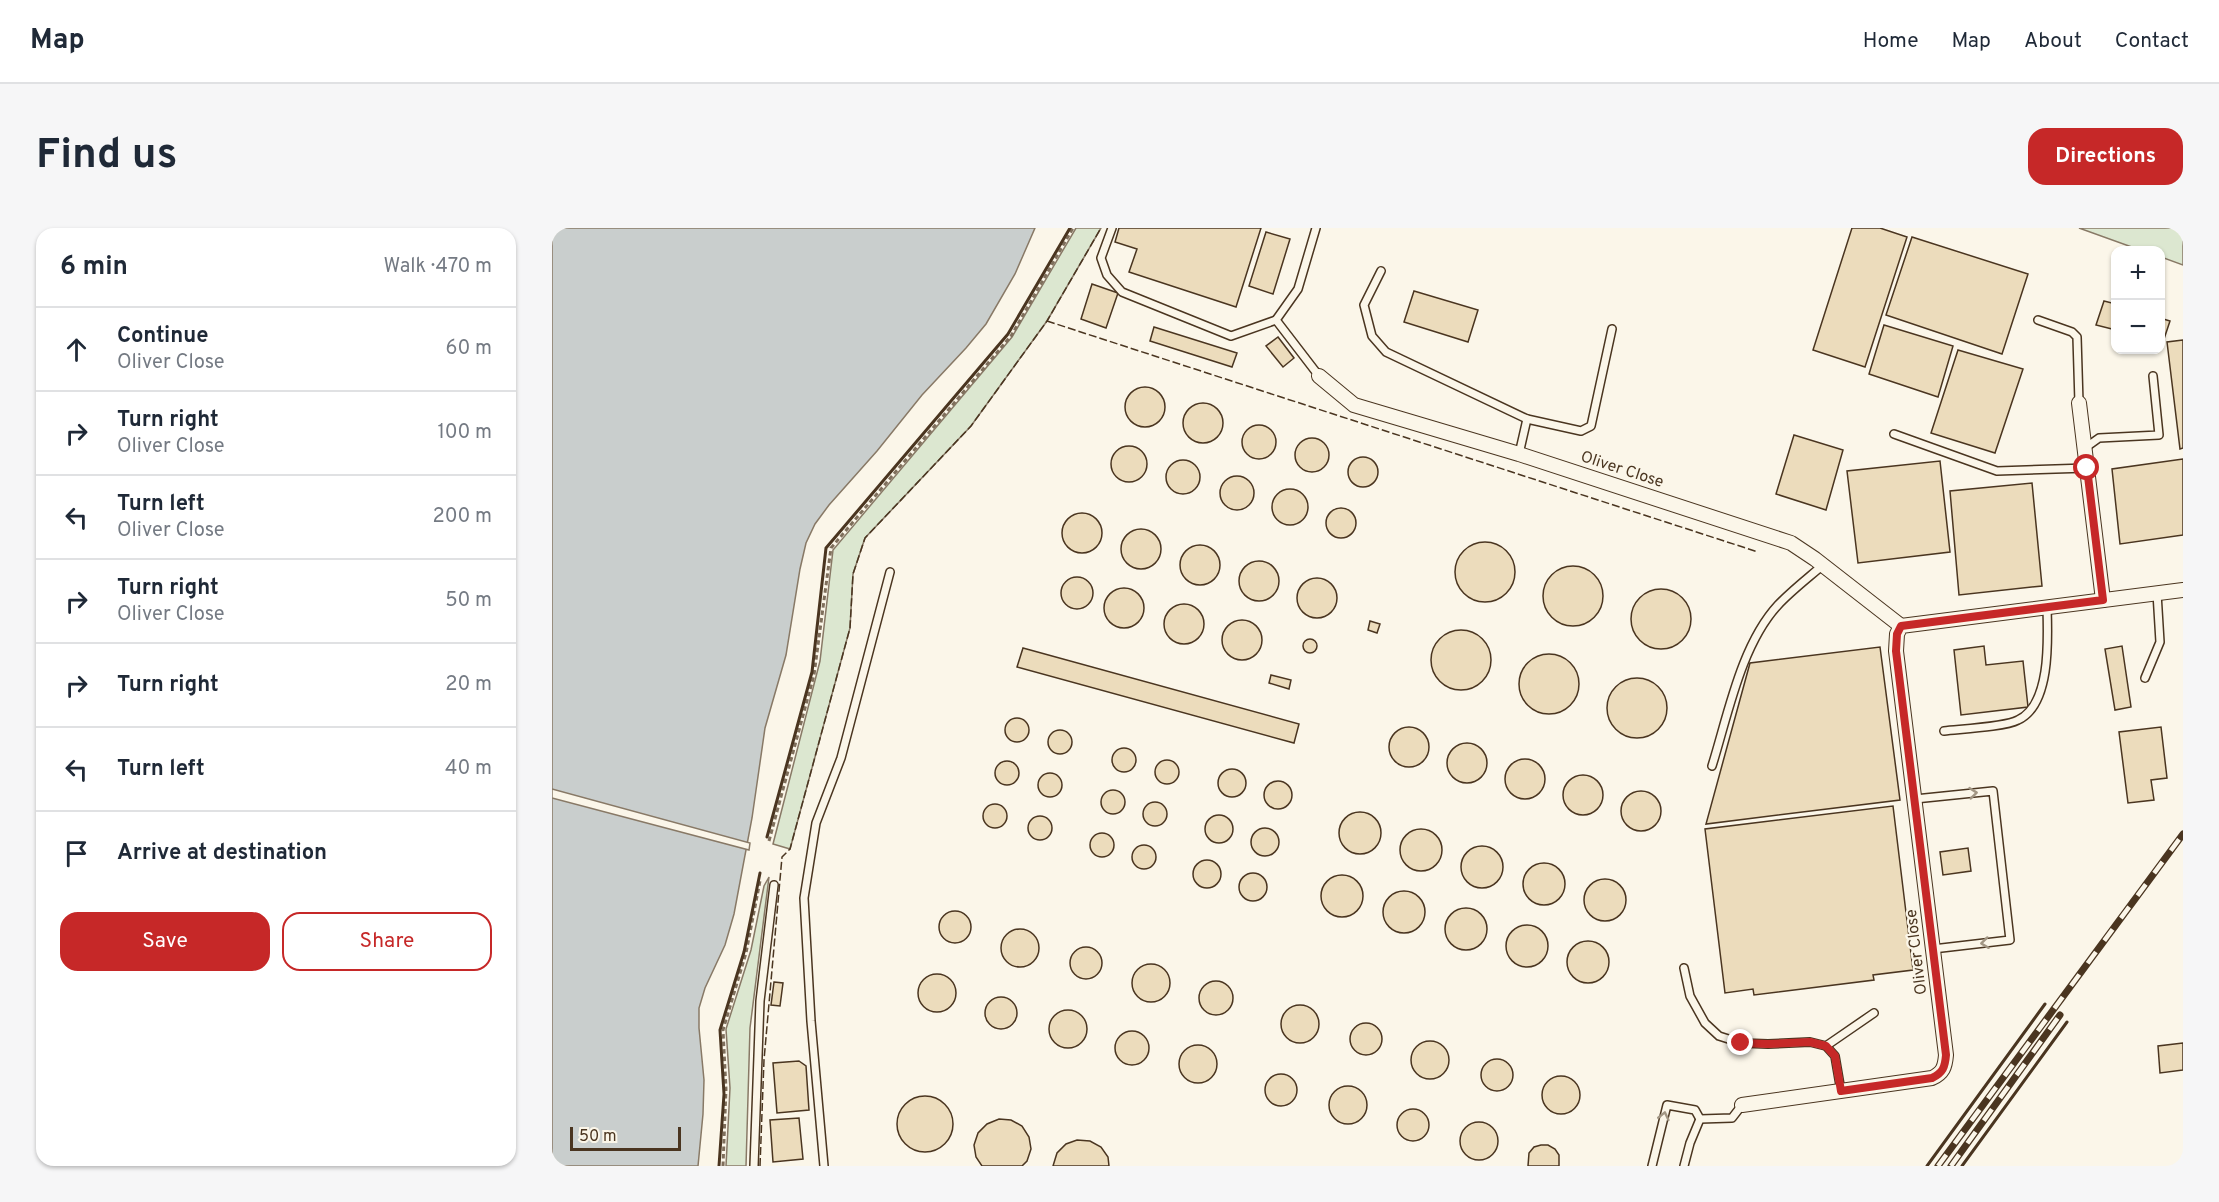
<!DOCTYPE html>
<meta charset="utf-8">
<style>
body{margin:0;font-family:Overpass,sans-serif;background:#f6f6f7;color:#1f2937}
.controls{position:absolute;right:18px;top:18px;display:grid;overflow:hidden;border-radius:12px;box-shadow:0 2px 4px #0004}
.controls button{width:54px;height:54px;display:grid;place-items:center;padding:0;border:0;border-bottom:2px solid #e0e1e3;background:#fff;color:#1f2937;font:30px sans-serif}
.scale{position:absolute;left:18px;bottom:15px;width:111px;box-sizing:border-box;padding-left:6px;border:3px solid #4a3520;border-top:0;font-size:16px;line-height:21px;white-space:nowrap;color:#4a3520;-webkit-text-stroke:4px #fbf6e9;paint-order:stroke}
.stop{position:absolute;width:18px;height:18px;margin:-14px;border:4px solid #c62828;border-radius:50%;background:#fff}
.stop.end{background:#c62828;border-color:#fff;box-shadow:0 2px 6px #0008}
.list{margin:0;padding:0;list-style:none}
h2{display:flex;justify-content:space-between;align-items:center;height:78px;margin:0;padding:0 24px;font-size:26px}
h2 small{font-size:20px;font-weight:400;color:#747a83}
.list li{display:grid;grid-template-columns:39px 1fr auto;gap:18px;align-items:center;box-sizing:border-box;height:84px;padding:0 24px;border-top:2px solid #e0e1e3}
.list b{display:block;font-size:22px;white-space:nowrap}
.list p{margin:0;font-size:20px;white-space:nowrap;color:#747a83}
.list em{font-size:20px;font-style:normal;color:#747a83}
.actions{display:flex;gap:12px;padding:18px 24px}
.actions a{flex:1;padding:14px 0;border:2px solid #c62828;border-radius:18px;text-align:center;font-size:21px;color:#c62828}
.actions .main{background:#c62828;color:#fff}
.icon{flex:none;width:33px;height:33px;fill:none;stroke:currentColor;stroke-width:2;stroke-linecap:round;stroke-linejoin:round}
.map{position:relative;flex:none;width:1631px;height:938px;overflow:hidden;border-radius:18px}
header{display:flex;align-items:center;gap:36px;box-sizing:border-box;height:84px;padding:0 30px;background:#fff;border-bottom:2px solid #e0e1e3}
header strong{font-size:28px}
nav{display:flex;gap:33px;margin-inline-start:auto;font-size:21px}
.intro{display:flex;align-items:center;justify-content:space-between;box-sizing:border-box;height:144px;padding:0 36px}
h1{margin:0;font-size:42px}
.button{padding:15px 27px;border-radius:18px;background:#c62828;color:#fff;font-size:21px;font-weight:700}
main{display:flex;gap:36px;padding:0 36px}
aside{flex:1;background:#fff;border-radius:18px;box-shadow:0 2px 4px #0004}
.map>svg:first-child{display:block}
.green{fill:#dce7d0;stroke:#887966;stroke-width:1.5}
.water{fill:#c9cecd;stroke:#887966;stroke-width:1.5}
.pier{fill:#fbf6e9;stroke:#887966;stroke-width:1.5}
.building{fill:#ecdcbc;stroke:#4a3520;stroke-width:1.5}
.lines{fill:none;stroke-linecap:round;stroke-linejoin:round}
.lane-casing{stroke:#4a3520;stroke-width:10}
.street-casing{stroke:#4a3520;stroke-width:16}
.path{stroke:#7f6f5c;stroke-width:3;stroke-dasharray:4.5 3;stroke-linecap:butt}
.lane{stroke:#fbf6e9;stroke-width:7}
.street{stroke:#fbf6e9;stroke-width:14}
.rail-casing{stroke:#4a3520;stroke-width:7}
.rail{stroke:#fbf6e9;stroke-width:4.5;stroke-dasharray:14;stroke-linecap:butt}
.fence{stroke:#4a3520;stroke-width:1.5;stroke-dasharray:8 3;stroke-linecap:butt}
.wall{stroke:#4a3520;stroke-width:3}
.oneway{stroke:#a29684}
.route{stroke:#c62828;stroke-width:8}
.labels{text-anchor:middle;dominant-baseline:central;stroke-width:4.5;stroke-linejoin:round;paint-order:stroke}
.street-label{font-size:16px;fill:#4a3520;stroke:#fbf6e9}
</style>
<header>
<strong>Map</strong>
<nav><a>Home</a><a>Map</a><a>About</a><a>Contact</a></nav>
</header>
<div class="intro"><h1>Find us</h1><a class="button">Directions</a></div>
<main>
<aside>
<h2>6 min<small>Walk · 470 m</small></h2>
<ul class="list">
<li><svg class="icon" aria-label="ahead" viewBox="0 0 24 24"><path d="M12 20V5M6 11l6-6 6 6"/></svg><div><b>Continue</b><p>Oliver Close</p></div><em>60 m</em></li>
<li><svg class="icon" aria-label="right" viewBox="0 0 24 24"><path d="M7 20v-9h11M14 6l5 5-5 5"/></svg><div><b>Turn right</b><p>Oliver Close</p></div><em>100 m</em></li>
<li><svg class="icon" aria-label="left" viewBox="0 0 24 24"><path d="M17 20v-9H6M10 6l-5 5 5 5"/></svg><div><b>Turn left</b><p>Oliver Close</p></div><em>200 m</em></li>
<li><svg class="icon" aria-label="right" viewBox="0 0 24 24"><path d="M7 20v-9h11M14 6l5 5-5 5"/></svg><div><b>Turn right</b><p>Oliver Close</p></div><em>50 m</em></li>
<li><svg class="icon" aria-label="right" viewBox="0 0 24 24"><path d="M7 20v-9h11M14 6l5 5-5 5"/></svg><div><b>Turn right</b></div><em>20 m</em></li>
<li><svg class="icon" aria-label="left" viewBox="0 0 24 24"><path d="M17 20v-9H6M10 6l-5 5 5 5"/></svg><div><b>Turn left</b></div><em>40 m</em></li>
<li><svg class="icon" aria-label="arrive" viewBox="0 0 24 24"><path d="M6 21V4h12l-3 4 3 4H6"/></svg><div><b>Arrive at destination</b></div></li>
</ul>
<div class="actions"><a class="main">Save</a><a>Share</a></div>
</aside>
<div class="map">
<svg width="1631" height="938" viewBox="0 0 1631 938">
<rect width="100%" height="100%" fill="#fbf6e9"/>
<g class="green">
<polygon points="524,0 549,0 495,93 419,198 313,310 301,346 298,400 238,621 221,616 268,433 281,322 460,109"/>
<polygon points="1527,0 1631,0 1631,37 1609,29 1608,22 1588,22"/>
<polygon points="217,649 198,800 194,938 174,938 178,860 174,801 199,722 212,658"/>
</g>
<polygon class="water" points="0,0 483,0 463,46 434,96 414,120 370,167 325,223 277,277 263,296 254,315 248,341 234,427 213,500 200,590 182,686 173,717 153,760 147,780 147,800 152,852 151,886 146,938 0,938"/>
<polygon class="pier" points="0,561 198,615 197,622 0,570"/>
<g class="building">
<polygon points="567,0 709,0 684,79 577,44 585,21 563,14"/>
<polygon points="1300,0 1328,0 1355,9 1313,139 1261,122"/>
<polygon points="714,4 738,11 721,66 697,58"/>
<polygon points="1360,9 1476,46 1450,126 1334,87"/>
<polygon points="540,56 566,65 554,100 529,91"/>
<polygon points="862,63 926,82 916,114 852,94"/>
<polygon points="1552,73 1564,76 1564,102 1544,97"/>
<polygon points="1608,90 1618,93 1610,117 1608,116"/>
<polygon points="1332,97 1401,118 1386,169 1317,146"/>
<polygon points="602,99 685,125 680,139 598,113"/>
<polygon points="726,109 742,130 731,139 714,118"/>
<polygon points="1631,112 1631,220 1628,221 1615,114"/>
<polygon points="1406,122 1471,141 1443,225 1379,205"/>
<circle cx="593" cy="179" r="20"/>
<circle cx="651" cy="195" r="20"/>
<circle cx="707" cy="214" r="17"/>
<polygon points="1242,207 1291,222 1274,282 1224,266"/>
<circle cx="760" cy="227" r="17"/>
<circle cx="577" cy="236" r="18"/>
<circle cx="811" cy="244" r="15"/>
<polygon points="1631,231 1631,307 1568,316 1560,241"/>
<circle cx="631" cy="249" r="17"/>
<polygon points="1388,233 1398,324 1306,335 1295,243"/>
<circle cx="685" cy="265" r="17"/>
<polygon points="1480,255 1490,358 1407,367 1398,263"/>
<circle cx="738" cy="279" r="18"/>
<circle cx="789" cy="295" r="15"/>
<circle cx="530" cy="305" r="20"/>
<circle cx="589" cy="321" r="20"/>
<circle cx="933" cy="344" r="30"/>
<circle cx="648" cy="337" r="20"/>
<circle cx="707" cy="353" r="20"/>
<circle cx="1021" cy="368" r="30"/>
<circle cx="525" cy="365" r="16"/>
<circle cx="765" cy="370" r="20"/>
<circle cx="572" cy="380" r="20"/>
<circle cx="1109" cy="391" r="30"/>
<circle cx="632" cy="396" r="20"/>
<circle cx="690" cy="412" r="20"/>
<polygon points="818,393 828,396 825,405 816,402"/>
<circle cx="909" cy="432" r="30"/>
<circle cx="758" cy="418" r="7"/>
<polygon points="1432,418 1434,437 1471,433 1476,479 1409,487 1402,422"/>
<polygon points="1570,418 1579,479 1563,482 1553,421"/>
<polygon points="1328,419 1348,572 1154,596 1198,435"/>
<polygon points="471,420 747,496 742,515 465,439"/>
<circle cx="997" cy="456" r="30"/>
<polygon points="719,447 739,452 737,461 717,455"/>
<circle cx="1085" cy="480" r="30"/>
<circle cx="465" cy="502" r="12"/>
<polygon points="1609,499 1615,550 1599,552 1602,572 1576,575 1567,504"/>
<circle cx="857" cy="519" r="20"/>
<circle cx="508" cy="514" r="12"/>
<circle cx="915" cy="535" r="20"/>
<circle cx="572" cy="532" r="12"/>
<circle cx="973" cy="551" r="20"/>
<circle cx="615" cy="544" r="12"/>
<circle cx="455" cy="545" r="12"/>
<circle cx="680" cy="555" r="14"/>
<circle cx="498" cy="557" r="12"/>
<circle cx="1031" cy="567" r="20"/>
<circle cx="726" cy="567" r="14"/>
<circle cx="561" cy="574" r="12"/>
<circle cx="1089" cy="583" r="20"/>
<circle cx="603" cy="586" r="12"/>
<circle cx="443" cy="588" r="12"/>
<polygon points="1341,578 1361,742 1321,747 1322,752 1202,767 1201,761 1173,765 1153,601"/>
<circle cx="808" cy="605" r="21"/>
<circle cx="667" cy="601" r="14"/>
<circle cx="488" cy="600" r="12"/>
<circle cx="713" cy="614" r="14"/>
<circle cx="869" cy="622" r="21"/>
<circle cx="550" cy="617" r="12"/>
<circle cx="592" cy="629" r="12"/>
<circle cx="930" cy="639" r="21"/>
<polygon points="1416,620 1419,643 1391,647 1388,624"/>
<circle cx="655" cy="646" r="14"/>
<circle cx="992" cy="656" r="21"/>
<circle cx="701" cy="659" r="14"/>
<circle cx="790" cy="668" r="21"/>
<circle cx="1053" cy="672" r="21"/>
<circle cx="852" cy="684" r="21"/>
<circle cx="914" cy="701" r="21"/>
<circle cx="403" cy="699" r="16"/>
<circle cx="975" cy="718" r="21"/>
<circle cx="468" cy="720" r="19"/>
<circle cx="1036" cy="734" r="21"/>
<circle cx="534" cy="735" r="16"/>
<circle cx="599" cy="755" r="19"/>
<circle cx="385" cy="765" r="19"/>
<circle cx="664" cy="770" r="17"/>
<polygon points="222,754 231,755 228,778 219,777"/>
<circle cx="449" cy="785" r="16"/>
<circle cx="748" cy="796" r="19"/>
<circle cx="516" cy="801" r="19"/>
<circle cx="814" cy="811" r="16"/>
<circle cx="580" cy="820" r="17"/>
<circle cx="878" cy="832" r="19"/>
<polygon points="1631,815 1631,842 1608,845 1606,818"/>
<circle cx="646" cy="836" r="19"/>
<circle cx="945" cy="847" r="16"/>
<polygon points="247,833 254,838 257,882 225,885 221,835"/>
<circle cx="729" cy="862" r="16"/>
<circle cx="1009" cy="867" r="19"/>
<circle cx="796" cy="877" r="19"/>
<circle cx="373" cy="896" r="28"/>
<circle cx="861" cy="897" r="16"/>
<polygon points="247,890 251,931 221,934 218,892"/>
<polygon points="447,891 459,892 470,898 477,909 479,921 475,933 470,938 430,938 424,929 422,917 426,905 435,896"/>
<circle cx="927" cy="913" r="19"/>
<polygon points="525,912 538,913 549,919 556,929 557,938 501,938 505,925 514,916"/>
<polygon points="989,917 996,917 1003,921 1007,927 1007,938 976,938 977,925 982,919"/>
</g>
<g class="lines">
<g class="lane-casing">
<g id="lane">
<polyline points="560,0 549,30 555,47 570,64 679,108 724,92"/>
<polyline points="764,0 746,61 724,92 767,148"/>
<polyline points="829,43 812,77 820,108 834,124 975,191"/>
<polyline points="1486,92 1520,104 1525,109 1527,175"/>
<polyline points="1342,206 1445,243 1535,240"/>
<polyline points="1533,220 1547,210 1607,207 1601,148"/>
<polyline points="967,226 975,191 1029,203 1039,198 1060,101"/>
<polyline points="1593,450 1608,414 1605,365"/>
<path d="M1392,503C1409,501 1453,499 1466,492C1499,477 1496,411 1495,380"/>
<path d="M1160,538C1176,487 1189,417 1226,377C1239,363 1256,350 1271,337"/>
<polyline points="1363,571 1441,563 1458,712 1381,721"/>
<polyline points="1132,740 1138,768 1153,795 1167,808 1189,815 1216,816 1258,814 1274,818 1283,828 1289,863"/>
<polyline points="1274,818 1322,785"/>
<polyline points="1148,891 1180,890 1190,877"/>
<polyline points="202,938 208,773 222,657"/>
<polyline points="272,938 259,793 252,670 264,595 289,530 338,344"/>
<polyline points="1100,938 1115,877 1143,882 1148,891"/>
<polyline points="1132,938 1138,915 1148,891"/>
</g>
</g>
<g class="street-casing">
<g id="street">
<polyline points="767,148 802,177 967,226 1239,315 1263,331 1349,398"/>
<polyline points="1527,175 1551,372"/>
<path d="M1190,877L1380,850C1391,845 1393,839 1394,827L1344,423L1345,406L1349,398L1631,362"/>
</g>
</g>
<g class="path">
<polyline points="217,613 262,447 279,320 459,108 521,0"/>
<polyline points="171,938 174,861 171,802 194,725 208,653"/>
</g>
<use href="#lane" class="lane"/>
<use href="#street" class="street"/>
<g class="rail-casing">
<g id="rail">
<polyline points="1386,938 1631,606"/>
<polyline points="1399,938 1508,787"/>
</g>
</g>
<use href="#rail" class="rail"/>
<g class="fence">
<polyline points="495,93 1206,324"/>
<polyline points="208,938 212,832 230,629 238,621 298,400 301,346 313,310 419,198 495,93 549,0"/>
</g>
<g class="wall">
<polyline points="215,609 260,444 274,320 456,106 518,0"/>
<polyline points="167,938 172,866 168,802 192,724 208,645"/>
<polyline points="1375,938 1493,776"/>
<polyline points="1410,938 1515,794"/>
</g>
</g>
<defs><path id="oneway-chevron" d="M-2-3.5L2.5 0L-2 3.5" fill="none" stroke-width="1.6" stroke-linecap="round" stroke-linejoin="round" transform="scale(1.5)"/></defs>
<g class="oneway">
<use href="#oneway-chevron" transform="translate(1421 565) rotate(-6)"/>
<use href="#oneway-chevron" transform="translate(1433 715) rotate(173)"/>
<use href="#oneway-chevron" transform="translate(1112 888) rotate(-77)"/>
</g>
<g class="lines">
<path class="route" d="M1189,815L1216,816L1258,814L1274,818L1283,828L1289,863L1380,850C1391,845 1393,839 1394,827L1344,423L1345,406L1349,398L1551,372L1535,240"/>
</g>
<g class="labels">
<g class="street-label">
<text transform="translate(1070 242) rotate(18)">Oliver Close</text>
<text transform="translate(1365 724) rotate(-97)">Oliver Close</text>
</g>
</g>
</svg>
<div class="controls">
<button>+</button>
<button>−</button>
</div>
<div class="scale">50 m</div>
<div class="stop" style="left:1535px;top:240px"></div>
<div class="stop end" style="left:1189px;top:815px"></div>
</div>
</main>
